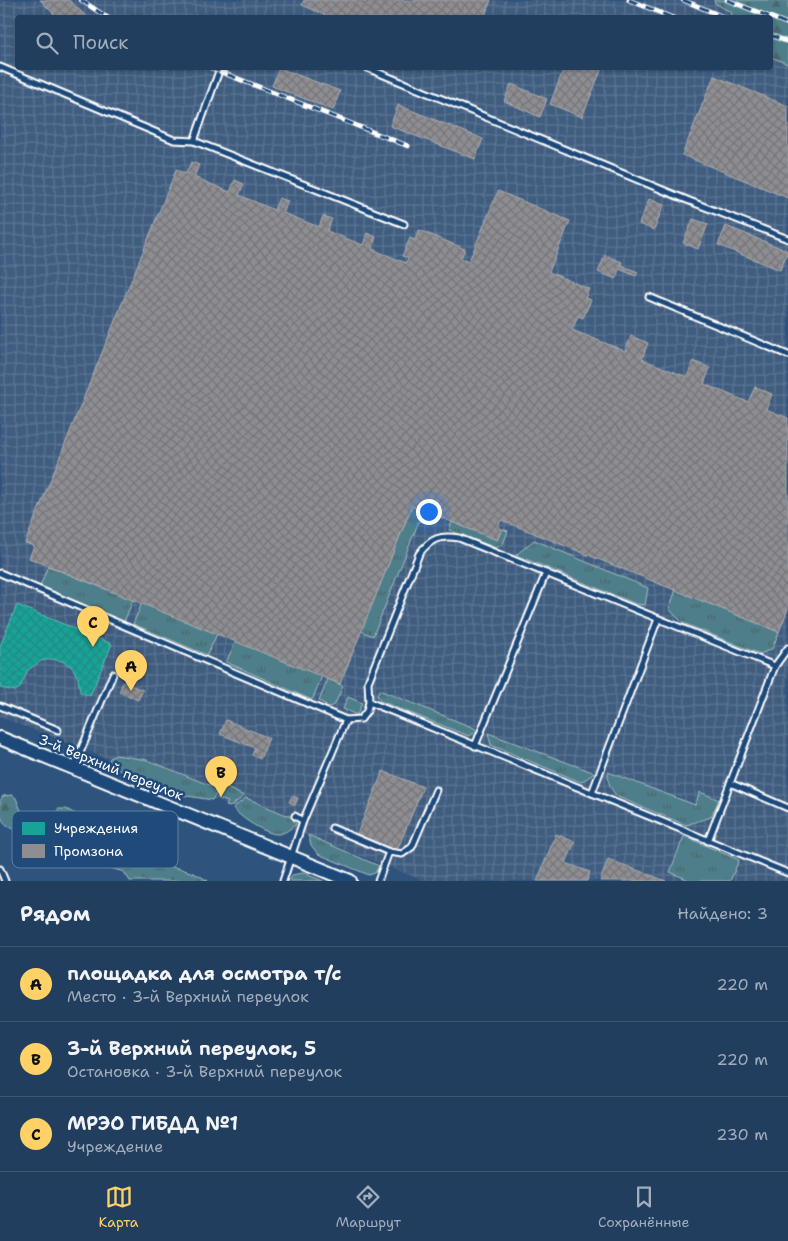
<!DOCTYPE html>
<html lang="ru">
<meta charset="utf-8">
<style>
body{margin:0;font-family:"Shantell Sans",sans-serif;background:#2a4564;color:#f1f3f6}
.you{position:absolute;left:428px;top:511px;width:18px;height:18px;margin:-12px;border:4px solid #fff;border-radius:50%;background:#1a73e8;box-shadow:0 0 0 8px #1a73e833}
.badge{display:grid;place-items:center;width:32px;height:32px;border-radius:50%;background:#ffd166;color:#111;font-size:16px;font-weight:700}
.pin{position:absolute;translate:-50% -41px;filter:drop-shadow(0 1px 2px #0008)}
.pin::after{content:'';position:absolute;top:26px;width:18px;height:15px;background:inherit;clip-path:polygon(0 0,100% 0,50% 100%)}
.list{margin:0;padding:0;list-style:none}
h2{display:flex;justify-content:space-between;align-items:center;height:65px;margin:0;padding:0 20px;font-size:21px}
h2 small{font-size:16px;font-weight:400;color:#a2aebc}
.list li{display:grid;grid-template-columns:32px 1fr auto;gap:15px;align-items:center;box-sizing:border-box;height:75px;padding:0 20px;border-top:1px solid #3f5773}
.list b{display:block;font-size:19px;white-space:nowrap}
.list p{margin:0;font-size:16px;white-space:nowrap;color:#a2aebc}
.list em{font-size:16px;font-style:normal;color:#a2aebc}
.icon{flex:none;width:28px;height:28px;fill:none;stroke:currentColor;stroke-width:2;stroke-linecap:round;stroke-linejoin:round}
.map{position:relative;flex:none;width:788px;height:881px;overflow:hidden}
.search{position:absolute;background:#223e5e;box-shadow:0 1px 4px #0004;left:15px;right:15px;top:15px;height:55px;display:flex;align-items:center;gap:12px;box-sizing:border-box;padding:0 18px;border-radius:5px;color:#a2aebc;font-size:19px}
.sheet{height:290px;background:#223e5e}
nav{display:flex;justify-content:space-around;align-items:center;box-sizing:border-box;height:70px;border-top:1px solid #3f5773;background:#223e5e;font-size:14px;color:#a2aebc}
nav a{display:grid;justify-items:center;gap:2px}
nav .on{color:#ffd166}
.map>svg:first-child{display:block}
.industrial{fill:url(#industrial-grid);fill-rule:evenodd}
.grass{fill:url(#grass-tufts);stroke:#a6bec4}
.forest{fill:url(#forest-firs);stroke:#a6bec4}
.public{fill:url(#public-cross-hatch);stroke:#5dbfb7}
.industry{fill:url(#industry-cross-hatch);stroke:#afafb3}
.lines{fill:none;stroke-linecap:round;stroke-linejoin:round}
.service-casing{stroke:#fff;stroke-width:9}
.tertiary-casing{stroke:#fff;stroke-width:16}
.service{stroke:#1f4a7a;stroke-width:5}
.tertiary{stroke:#1f4a7a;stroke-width:12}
.rail-casing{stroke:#fff;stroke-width:5}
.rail{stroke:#1f4a7a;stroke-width:3;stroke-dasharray:9;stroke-linecap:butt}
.labels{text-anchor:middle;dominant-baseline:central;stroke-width:5;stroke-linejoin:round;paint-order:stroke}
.street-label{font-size:14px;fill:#fff;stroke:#1f4a7a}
.key{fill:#1f4a7a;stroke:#6280a2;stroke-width:1}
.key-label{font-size:14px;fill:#fff}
</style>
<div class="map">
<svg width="788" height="881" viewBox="0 0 788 881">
<defs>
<pattern id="industrial-grid" width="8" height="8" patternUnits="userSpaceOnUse" patternTransform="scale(1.25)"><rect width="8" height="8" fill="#3f5d80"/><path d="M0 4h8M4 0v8" fill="none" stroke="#5c7593"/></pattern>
<pattern id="grass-tufts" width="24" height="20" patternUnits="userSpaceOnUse" patternTransform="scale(1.25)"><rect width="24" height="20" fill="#4d7e89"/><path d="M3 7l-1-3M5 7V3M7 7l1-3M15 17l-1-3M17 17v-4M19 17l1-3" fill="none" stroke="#4c656a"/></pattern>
<pattern id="forest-firs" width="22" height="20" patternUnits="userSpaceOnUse" patternTransform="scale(1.25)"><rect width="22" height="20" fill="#4d7e89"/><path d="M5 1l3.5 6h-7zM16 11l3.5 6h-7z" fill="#4c656a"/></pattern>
<pattern id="public-cross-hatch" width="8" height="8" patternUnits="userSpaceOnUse" patternTransform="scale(1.25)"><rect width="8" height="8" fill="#17a398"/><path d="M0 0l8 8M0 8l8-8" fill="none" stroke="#278981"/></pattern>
<pattern id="industry-cross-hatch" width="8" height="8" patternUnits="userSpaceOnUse" patternTransform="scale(1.25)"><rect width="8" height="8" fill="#8d8d92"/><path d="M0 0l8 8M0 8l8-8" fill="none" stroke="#76767a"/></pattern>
</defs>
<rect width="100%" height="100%" fill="#2e537d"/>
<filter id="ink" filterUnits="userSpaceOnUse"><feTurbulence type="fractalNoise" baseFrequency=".02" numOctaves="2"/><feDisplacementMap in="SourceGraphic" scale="10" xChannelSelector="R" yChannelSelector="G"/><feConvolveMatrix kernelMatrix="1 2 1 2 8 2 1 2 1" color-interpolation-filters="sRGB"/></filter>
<g filter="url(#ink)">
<path class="industrial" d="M0,0H788V881H425L0,717ZM18,18H770V68H18Z"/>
<g class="grass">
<polygon points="412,506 423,511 373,636 361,631"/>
<polygon points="452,522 497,540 502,529 508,531 503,544 496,548 449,530"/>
<polygon points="534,540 648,588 645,605 636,604 516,555"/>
<polygon points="48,566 133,600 124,622 40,586"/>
<polygon points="676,590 779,632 772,649 760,654 683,623 669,609"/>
<polygon points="142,603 217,634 207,655 133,624"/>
<polygon points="236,641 322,676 312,700 226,662"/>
<polygon points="328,679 343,686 335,704 330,707 319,701"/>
<polygon points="379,690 474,728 477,731 469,736 380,701 377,696"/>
<polygon points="348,697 362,703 357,715 343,709"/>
<polygon points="488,733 595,773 581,782 491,745"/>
<polygon points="116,755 147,760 219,789 212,800 181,795 107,765 110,758"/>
<path d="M608,772L695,805L700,792L719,800L711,817L686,825L618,797C610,789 608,783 608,772Z"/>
<polygon points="227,788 244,796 230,807 226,806 228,802 217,798 220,792"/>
<path d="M246,798L291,817L296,824C290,829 286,833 278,834C267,835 239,817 233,808Z"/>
<polygon points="308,835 379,866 375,873 369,875 318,854 311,845"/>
<polygon points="684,836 739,860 730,881 691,881 670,872"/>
<polygon points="303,873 323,881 290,881 292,875"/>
</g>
<g class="forest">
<polygon points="714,0 788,0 788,64 771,57 770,18 731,17 732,13 715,3"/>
<path d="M12,795L16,798L22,813L31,824L30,829L24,834C11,827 0,826 0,808C0,803 0,800 3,796Z"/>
<path d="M58,809H66C82,818 114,830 126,843C129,846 130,850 133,852C155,868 187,865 208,881H130L124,872L57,852L44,841L46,831L50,830L77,841L81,840L85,832V829L58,818L56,814Z"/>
</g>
<polygon class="public" points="17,605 112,644 90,696 80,692 78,678 72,667 62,661 52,659 41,661 28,670 20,688 15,691 0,688 0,646"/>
<g class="industry">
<polygon points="40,0 69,0 88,18 58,18"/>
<polygon points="304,0 491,0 484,18 332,18 302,5"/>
<polygon points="279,68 340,91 333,110 272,86"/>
<polygon points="564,68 602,68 582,117 550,104"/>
<polygon points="714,76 788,106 788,198 682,155"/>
<polygon points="511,84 547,99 540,117 504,101"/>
<polygon points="398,105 483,139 475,159 390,126"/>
<polygon points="191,162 199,165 194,177 230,192 235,180 244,184 239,195 274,210 279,198 288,201 283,213 319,227 323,216 332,219 327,231 363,245 367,233 376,237 372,249 406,263 408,258 402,256 410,238 415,240 419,230 465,249 461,258 469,261 498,191 570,221 549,272 589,289 585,298 591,300 583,318 578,316 572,330 625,351 631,336 648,343 642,359 687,377 693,361 710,368 704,384 748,402 755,387 772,394 766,409 788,418 788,609 779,632 501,520 498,527 502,529 497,540 412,506 340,684 29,558 34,546 25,543 176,170 186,174"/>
<polygon points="649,199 664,205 654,230 639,224"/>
<polygon points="693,219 708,224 698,249 683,243"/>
<polygon points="726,226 788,251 780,270 718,245"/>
<polygon points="605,255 622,262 621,265 638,272 636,276 619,269 616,279 598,272"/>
<polygon points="123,682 143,690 138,700 119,692"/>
<polygon points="226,720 269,738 260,759 252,755 255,748 220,734"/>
<polygon points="383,771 423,787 396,853 356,836"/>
<polygon points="292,796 298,798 295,805 289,802"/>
<polygon points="556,834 575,842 566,863 590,872 587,881 537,881"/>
<polygon points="608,859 666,881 600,881"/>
</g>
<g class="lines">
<g class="service-casing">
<g id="service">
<polyline points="0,67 174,140 194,141 404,224"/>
<polyline points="367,68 687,200 788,239"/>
<polyline points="194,141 219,71 223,68"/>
<polyline points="649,297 788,355"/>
<polyline points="0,573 346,720 361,719 367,711 369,702 788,873"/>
<polyline points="775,666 788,648"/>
<path d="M369,702L368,682L419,554C431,538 440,535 459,538L775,666L708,841"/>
<polyline points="0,706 58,730"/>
<polyline points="475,746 546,573"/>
<polyline points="74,767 113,674"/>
<polyline points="730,783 788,808"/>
<polyline points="592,793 658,619"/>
<polyline points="295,816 303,821"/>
<polyline points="332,828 389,852 378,881"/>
<polyline points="389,852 402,854 412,847 436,790"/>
<polyline points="0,869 5,881"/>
<polyline points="283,881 303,821 346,720"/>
</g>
</g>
<g class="tertiary-casing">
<polyline id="tertiary" points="0,738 350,881"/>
</g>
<use href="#service" class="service"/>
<use href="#tertiary" class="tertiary"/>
<g class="rail-casing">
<g id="rail">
<polyline points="81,0 108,18"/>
<polyline points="629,0 673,18"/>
<polyline points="683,0 726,18"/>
<polyline points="727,0 788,24"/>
<polyline points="770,35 788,42"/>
<polyline points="211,68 408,146"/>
</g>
</g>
<use href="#rail" class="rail"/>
</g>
</g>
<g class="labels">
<g class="street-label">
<text transform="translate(111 767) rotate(22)">3-й Верхний переулок</text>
</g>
</g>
<rect x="12" y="811" width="166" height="57" rx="8" class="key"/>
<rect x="22" y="822" width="23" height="13" fill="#17a398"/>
<rect x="22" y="844" width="23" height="14" fill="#8d8d92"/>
<g class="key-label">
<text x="54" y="833">Учреждения</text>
<text x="54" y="856">Промзона</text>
</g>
</svg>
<div class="you"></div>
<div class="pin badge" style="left:131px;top:691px">A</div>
<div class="pin badge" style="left:221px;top:797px">B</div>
<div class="pin badge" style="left:93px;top:647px">C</div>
<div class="search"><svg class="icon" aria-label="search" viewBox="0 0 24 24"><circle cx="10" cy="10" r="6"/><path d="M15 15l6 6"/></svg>Поиск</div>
</div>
<section class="sheet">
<h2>Рядом<small>Найдено: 3</small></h2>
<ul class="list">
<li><span class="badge">A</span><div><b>площадка для осмотра т/с</b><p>Место · 3-й Верхний переулок</p></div><em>220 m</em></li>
<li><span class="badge">B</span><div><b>3-й Верхний переулок, 5</b><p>Остановка · 3-й Верхний переулок</p></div><em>220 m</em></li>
<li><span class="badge">C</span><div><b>МРЭО ГИБДД №1</b><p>Учреждение</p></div><em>230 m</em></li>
</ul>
</section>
<nav>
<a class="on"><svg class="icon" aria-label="map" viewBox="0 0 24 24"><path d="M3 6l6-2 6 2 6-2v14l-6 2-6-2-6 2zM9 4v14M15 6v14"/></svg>Карта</a>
<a><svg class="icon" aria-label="directions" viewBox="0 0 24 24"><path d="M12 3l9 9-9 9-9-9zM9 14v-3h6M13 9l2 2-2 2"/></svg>Маршрут</a>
<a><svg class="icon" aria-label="saved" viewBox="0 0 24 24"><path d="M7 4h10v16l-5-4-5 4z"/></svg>Сохранённые</a>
</nav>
